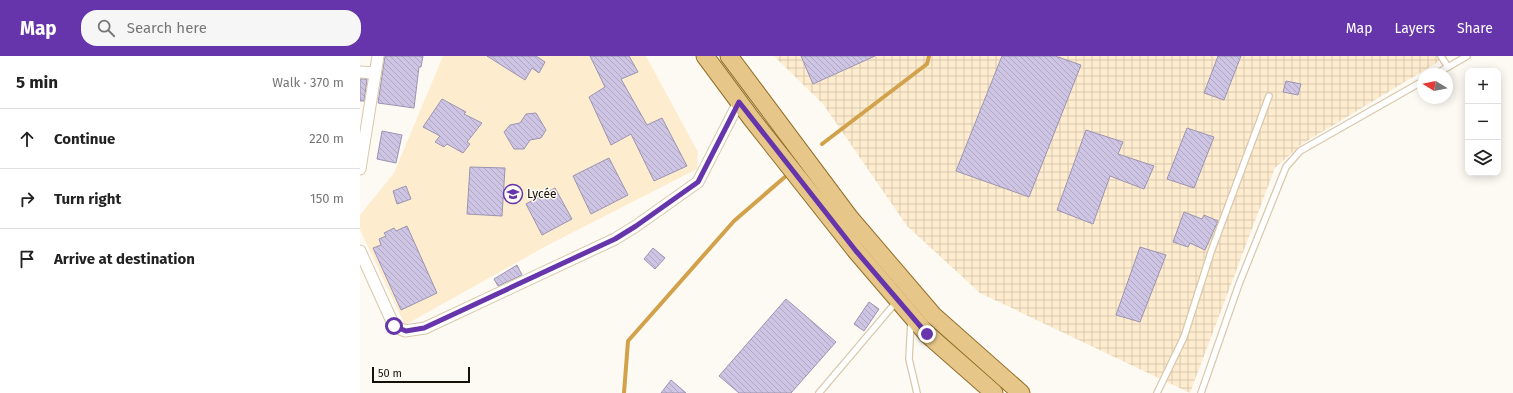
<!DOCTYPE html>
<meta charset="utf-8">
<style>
body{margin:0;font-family:"Fira Sans",sans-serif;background:#f6f6f6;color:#222}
.controls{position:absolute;right:12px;top:12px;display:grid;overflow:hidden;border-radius:8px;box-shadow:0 2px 10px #0003}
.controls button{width:36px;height:36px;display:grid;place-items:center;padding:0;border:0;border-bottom:1px solid #e0e0e0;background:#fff;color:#222;font:20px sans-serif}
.compass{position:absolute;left:1057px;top:12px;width:36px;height:36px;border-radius:50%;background:#fff;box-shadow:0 2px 10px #0003;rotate:280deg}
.scale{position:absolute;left:12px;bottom:10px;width:98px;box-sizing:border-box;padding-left:4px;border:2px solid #161006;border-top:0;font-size:11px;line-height:14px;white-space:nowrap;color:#161006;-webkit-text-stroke:3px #fdfaf4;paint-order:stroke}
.stop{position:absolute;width:12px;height:12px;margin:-9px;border:3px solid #6634ab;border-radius:50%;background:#fff}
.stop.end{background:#6634ab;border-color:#fff;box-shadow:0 1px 4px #0008}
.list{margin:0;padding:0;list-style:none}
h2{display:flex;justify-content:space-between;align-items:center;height:52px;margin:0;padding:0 16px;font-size:17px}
h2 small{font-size:13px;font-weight:400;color:#767676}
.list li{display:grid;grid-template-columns:26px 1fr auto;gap:12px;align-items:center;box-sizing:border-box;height:60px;padding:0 16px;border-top:1px solid #e0e0e0}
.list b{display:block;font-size:15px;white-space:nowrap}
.list em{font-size:13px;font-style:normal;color:#767676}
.icon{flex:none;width:22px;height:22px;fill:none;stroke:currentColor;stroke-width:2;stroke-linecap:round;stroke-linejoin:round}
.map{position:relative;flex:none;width:1153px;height:337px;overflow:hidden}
header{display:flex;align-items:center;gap:24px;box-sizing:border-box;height:56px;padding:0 20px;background:#6634ab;color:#fff}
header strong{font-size:19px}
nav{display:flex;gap:22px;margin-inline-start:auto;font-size:14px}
.search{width:280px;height:36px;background:#f6f6f6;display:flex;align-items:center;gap:10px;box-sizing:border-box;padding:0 14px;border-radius:16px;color:#767676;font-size:15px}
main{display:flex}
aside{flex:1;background:#fff}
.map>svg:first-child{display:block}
.built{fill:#feeccf}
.industrial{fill:url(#industrial-grid)}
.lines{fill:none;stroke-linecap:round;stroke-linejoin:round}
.stream{stroke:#d2a24b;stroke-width:4}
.building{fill:url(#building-back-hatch);stroke:#9c94b0}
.service-casing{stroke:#d9c8ac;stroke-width:8}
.minor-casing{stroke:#d9c8ac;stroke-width:13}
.primary-casing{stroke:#936e28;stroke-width:19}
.service{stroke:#fff;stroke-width:5.5}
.minor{stroke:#fff;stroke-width:11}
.primary{stroke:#e7c789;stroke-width:17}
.route{stroke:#6634ab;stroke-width:5}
.labels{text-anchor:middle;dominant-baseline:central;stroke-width:3;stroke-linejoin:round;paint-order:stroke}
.poi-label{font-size:12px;fill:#161006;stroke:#fdfaf4;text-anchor:start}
</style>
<header>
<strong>Map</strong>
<div class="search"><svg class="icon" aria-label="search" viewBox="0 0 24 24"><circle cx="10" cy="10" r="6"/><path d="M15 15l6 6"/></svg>Search here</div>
<nav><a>Map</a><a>Layers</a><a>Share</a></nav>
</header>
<main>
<aside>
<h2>5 min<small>Walk · 370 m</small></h2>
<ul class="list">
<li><svg class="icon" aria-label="ahead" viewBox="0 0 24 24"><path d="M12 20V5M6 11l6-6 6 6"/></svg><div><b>Continue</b></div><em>220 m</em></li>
<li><svg class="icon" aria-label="right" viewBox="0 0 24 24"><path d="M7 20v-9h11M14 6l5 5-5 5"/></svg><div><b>Turn right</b></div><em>150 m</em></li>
<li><svg class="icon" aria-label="arrive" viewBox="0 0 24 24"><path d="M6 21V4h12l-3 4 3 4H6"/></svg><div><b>Arrive at destination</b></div></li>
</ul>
</aside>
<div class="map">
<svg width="1153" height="337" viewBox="0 0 1153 337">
<defs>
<pattern id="industrial-grid" width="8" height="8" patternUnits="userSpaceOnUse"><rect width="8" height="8" fill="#feeccf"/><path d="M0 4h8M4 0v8" fill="none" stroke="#d9c9b0"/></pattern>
<pattern id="building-back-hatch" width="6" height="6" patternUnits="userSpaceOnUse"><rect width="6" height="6" fill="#cec5e4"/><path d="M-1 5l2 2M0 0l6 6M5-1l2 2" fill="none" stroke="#b0a8c2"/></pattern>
</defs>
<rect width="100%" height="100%" fill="#fdfaf4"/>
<polygon class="built" points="83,0 286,0 338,96 337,113 188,189 45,269 0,174 0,159 34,117"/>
<polygon class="industrial" points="414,0 1088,0 942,88 915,112 830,337 620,237 547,170 463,48"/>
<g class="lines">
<g class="stream">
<polyline points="462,88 567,8 569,0"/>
<polyline points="264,337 268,285 374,165 426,120"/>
</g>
</g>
<g class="building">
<polygon points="25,0 63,0 61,11 59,11 54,52 18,47"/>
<polygon points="127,0 176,0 185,6 179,17 172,12 165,24"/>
<polygon points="230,0 269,0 278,16 261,23 287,69 302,62 327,110 294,125 271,78 251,89 229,41 245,31"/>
<polygon points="441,0 515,0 453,28"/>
<polygon points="642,0 695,0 721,9 669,141 596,115"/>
<polygon points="858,0 881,0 864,44 844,37"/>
<polygon points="0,23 7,23 4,45 0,45"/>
<polygon points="926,25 941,28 938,39 923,36"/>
<polygon points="82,43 106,56 104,58 122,67 107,86 110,88 103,97 87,88 84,91 75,86 80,80 63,71"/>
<polygon points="176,57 186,74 181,82 170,84 164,93 154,93 144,76 150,69 160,67 166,58"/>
<polygon points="827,72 854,81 834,132 807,123"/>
<polygon points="726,74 763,86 758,98 794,110 784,133 750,120 733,168 697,154"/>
<polygon points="22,75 42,79 36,107 17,103"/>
<polygon points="249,102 268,139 231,158 213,120"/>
<polygon points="110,111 145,112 142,160 107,158"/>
<polygon points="46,130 51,143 37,148 33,135"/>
<polygon points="195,132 212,163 182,179 166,148"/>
<polygon points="824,156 842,163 844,159 858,165 845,194 830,187 828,191 813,186"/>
<polygon points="47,170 77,237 41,254 13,192 21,189 19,183 26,180 24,177 34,172 36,175"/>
<polygon points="780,191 806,199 780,266 756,259"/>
<polygon points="293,192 305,202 295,213 284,203"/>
<polygon points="157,209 162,219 138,230 134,223"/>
<polygon points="426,243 476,286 431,337 379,337 359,320"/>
<polygon points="509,246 519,253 504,275 494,268"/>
<polygon points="311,324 326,337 301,337"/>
</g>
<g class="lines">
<g class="service-casing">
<g id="service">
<polyline points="1081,0 1088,11"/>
<polyline points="1076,18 1107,0"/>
<polyline points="551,265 549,303 557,337"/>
<polyline points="459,337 537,245"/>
<polyline points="797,337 824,281 851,196 909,40"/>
<polyline points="841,337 879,228 926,111 940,95 1063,25"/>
</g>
</g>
<g class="minor-casing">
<g id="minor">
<polyline points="0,16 15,17"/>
<polyline points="0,113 18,0"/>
<polyline points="0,195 34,270 45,275 65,272 255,183 276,170 338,126 379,46"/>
</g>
</g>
<g class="primary-casing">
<g id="primary">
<polyline points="345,0 391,62 496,195 567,278 634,337"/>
<polyline points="369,0 490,162 573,259 661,337"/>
</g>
</g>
<use href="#service" class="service"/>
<use href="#minor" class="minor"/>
<use href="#primary" class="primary"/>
</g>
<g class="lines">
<polyline class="route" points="34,270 46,275 64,272 255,183 276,170 338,126 379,46 496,195 567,278"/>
</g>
<defs>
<g id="school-ring" transform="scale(1)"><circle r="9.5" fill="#fdfaf4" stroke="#6634ab" stroke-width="1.5"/><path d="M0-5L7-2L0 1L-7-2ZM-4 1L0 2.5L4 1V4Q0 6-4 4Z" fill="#6634ab"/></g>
</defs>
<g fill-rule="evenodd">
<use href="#school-ring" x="153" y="138"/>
</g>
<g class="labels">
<g class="poi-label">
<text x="167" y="138">Lycée</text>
</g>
</g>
</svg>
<div class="controls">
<button>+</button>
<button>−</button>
<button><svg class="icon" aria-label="layers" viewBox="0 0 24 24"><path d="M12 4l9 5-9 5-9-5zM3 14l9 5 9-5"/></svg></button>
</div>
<svg class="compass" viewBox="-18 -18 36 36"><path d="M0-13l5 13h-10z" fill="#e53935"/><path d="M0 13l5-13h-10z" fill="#767676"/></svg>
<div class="scale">50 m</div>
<div class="stop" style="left:34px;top:270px"></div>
<div class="stop end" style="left:567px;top:278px"></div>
</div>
</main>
